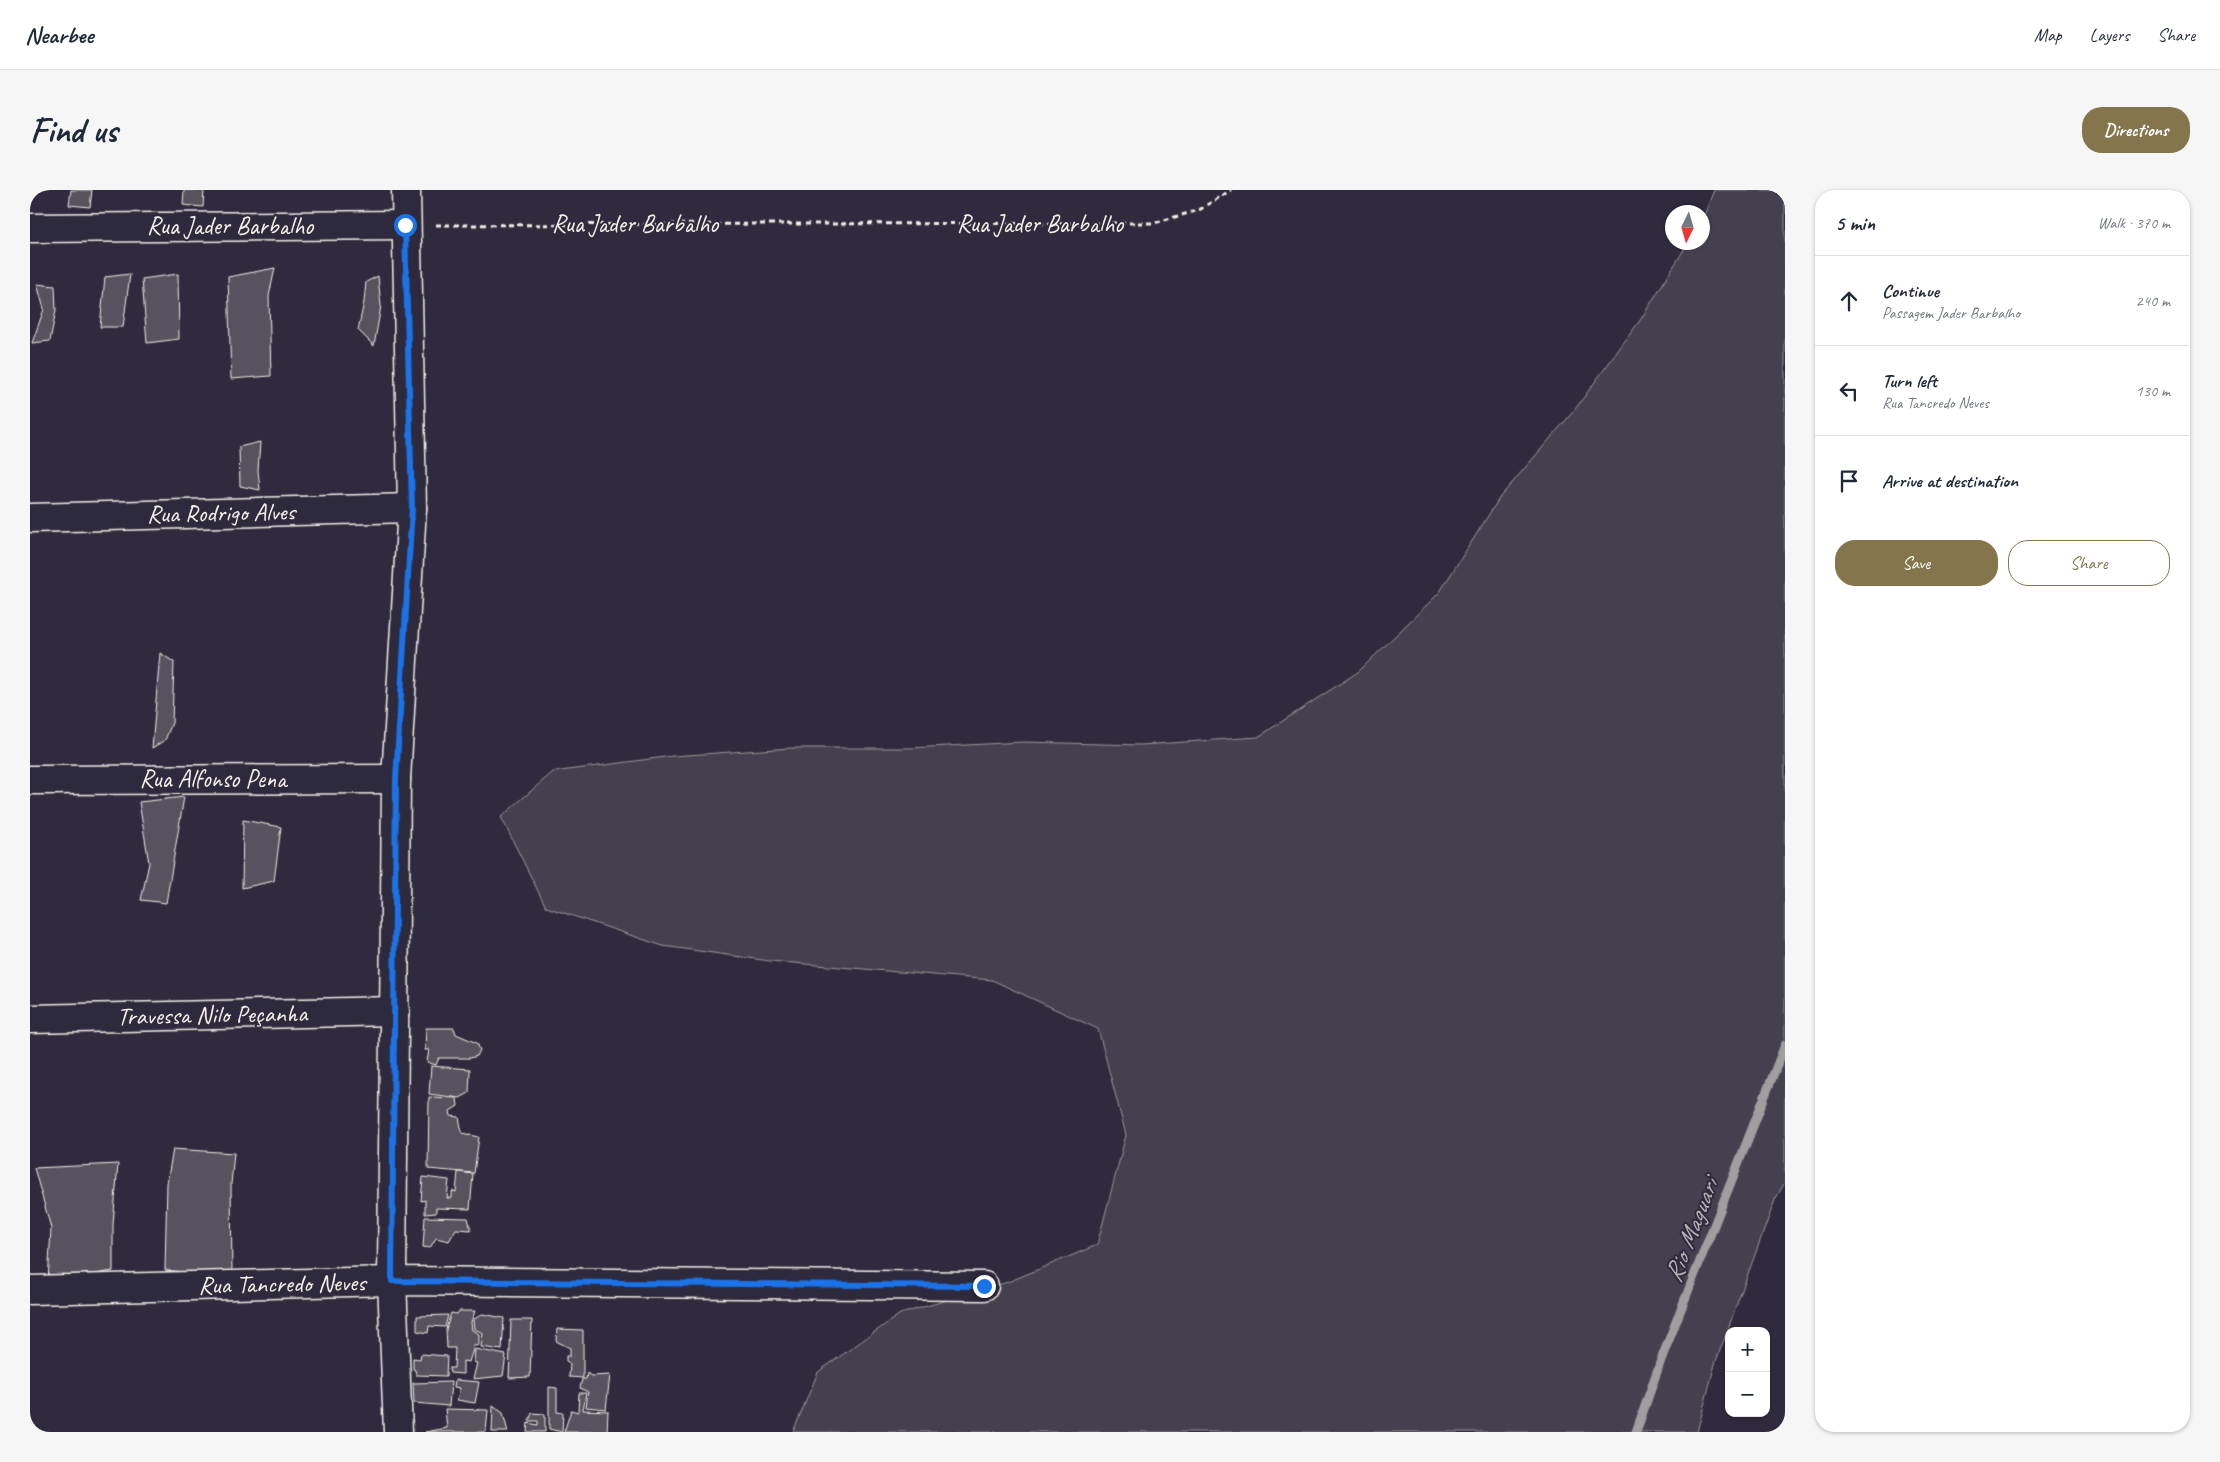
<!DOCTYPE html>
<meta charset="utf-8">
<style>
body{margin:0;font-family:Caveat,sans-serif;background:#f6f6f7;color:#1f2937}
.controls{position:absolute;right:15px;bottom:15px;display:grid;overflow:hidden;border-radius:10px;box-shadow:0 1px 4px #0004}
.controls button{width:45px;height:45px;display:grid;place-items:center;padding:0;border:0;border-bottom:1px solid #e0e1e3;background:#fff;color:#1f2937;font:25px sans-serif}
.compass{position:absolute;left:1635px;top:15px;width:45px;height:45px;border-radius:50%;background:#fff;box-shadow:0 1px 4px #0004;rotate:185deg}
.stop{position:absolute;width:15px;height:15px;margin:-11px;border:4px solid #1a73e8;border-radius:50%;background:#fff}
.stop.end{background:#1a73e8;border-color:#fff;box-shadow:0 1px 5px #0008}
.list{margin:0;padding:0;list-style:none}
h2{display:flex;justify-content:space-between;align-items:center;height:65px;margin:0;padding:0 20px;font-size:21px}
h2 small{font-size:16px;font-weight:400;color:#747a83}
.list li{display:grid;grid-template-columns:32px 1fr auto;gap:15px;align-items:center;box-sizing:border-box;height:90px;padding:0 20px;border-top:1px solid #e0e1e3}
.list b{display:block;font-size:19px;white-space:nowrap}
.list p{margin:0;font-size:16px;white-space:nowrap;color:#747a83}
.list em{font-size:16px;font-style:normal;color:#747a83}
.actions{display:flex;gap:10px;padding:15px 20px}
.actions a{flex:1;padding:11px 0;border:1px solid #84754c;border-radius:20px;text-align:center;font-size:18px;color:#84754c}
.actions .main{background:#84754c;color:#fff}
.icon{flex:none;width:28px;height:28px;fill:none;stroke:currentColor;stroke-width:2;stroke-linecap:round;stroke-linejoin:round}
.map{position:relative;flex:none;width:1755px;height:1242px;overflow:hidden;border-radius:20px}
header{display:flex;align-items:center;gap:30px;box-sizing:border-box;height:70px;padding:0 25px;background:#fff;border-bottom:1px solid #e0e1e3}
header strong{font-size:24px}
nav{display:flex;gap:28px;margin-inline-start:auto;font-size:18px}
.intro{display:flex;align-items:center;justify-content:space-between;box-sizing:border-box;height:120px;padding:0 30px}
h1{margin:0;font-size:35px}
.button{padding:12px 22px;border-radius:20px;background:#84754c;color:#fff;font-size:18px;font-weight:700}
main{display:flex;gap:30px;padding:0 30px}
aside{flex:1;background:#fff;border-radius:20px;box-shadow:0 1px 4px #0004}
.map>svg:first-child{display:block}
.green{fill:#454050;stroke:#9c989c}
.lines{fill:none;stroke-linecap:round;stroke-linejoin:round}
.stream{stroke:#a19ea0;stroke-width:9}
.building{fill:#56525f;stroke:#f4f1e8}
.minor-casing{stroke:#f4f1e8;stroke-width:31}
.path{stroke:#f4f1e8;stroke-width:3;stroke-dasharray:5 4;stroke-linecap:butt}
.minor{stroke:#2f2a3d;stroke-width:28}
.route{stroke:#1a73e8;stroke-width:6}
.labels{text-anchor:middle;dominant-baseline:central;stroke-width:4;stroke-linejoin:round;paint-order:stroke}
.street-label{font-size:25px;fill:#f4f1e8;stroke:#2f2a3d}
.water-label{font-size:26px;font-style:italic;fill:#b6b2b2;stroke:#2f2a3d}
</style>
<header>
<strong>Nearbee</strong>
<nav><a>Map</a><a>Layers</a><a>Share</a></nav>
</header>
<div class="intro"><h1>Find us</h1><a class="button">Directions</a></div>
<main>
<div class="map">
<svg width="1755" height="1242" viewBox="0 0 1755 1242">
<rect width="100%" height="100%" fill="#2f2a3d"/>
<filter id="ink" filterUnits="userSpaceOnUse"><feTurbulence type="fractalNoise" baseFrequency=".02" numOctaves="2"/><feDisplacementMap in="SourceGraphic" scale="10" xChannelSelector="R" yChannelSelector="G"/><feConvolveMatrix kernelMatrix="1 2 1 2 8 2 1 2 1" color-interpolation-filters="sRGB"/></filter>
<g filter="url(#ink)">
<polygon class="green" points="1684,0 1755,0 1755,992 1745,1010 1685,1174 1667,1242 763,1242 788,1182 870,1124 978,1092 1067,1055 1096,945 1068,839 962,790 740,771 633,756 516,717 471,627 523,582 642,566 761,558 880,558 993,552 1111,555 1228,547 1328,482 1409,403 1470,307 1543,222 1611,129 1658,53 1672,52 1673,28"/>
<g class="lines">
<polyline class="stream" points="1606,1242 1631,1170 1755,855"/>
</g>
<g class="building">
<polygon points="41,0 62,0 60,17 39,15"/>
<polygon points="154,0 174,0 173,17 153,15"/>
<polygon points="245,78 239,106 241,186 201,189 198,87"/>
<polygon points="100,84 93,137 70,137 75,87"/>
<polygon points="148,84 149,149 117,153 112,89"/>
<polygon points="348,86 351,116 344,156 328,140 334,112 336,92"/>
<polygon points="7,94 25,96 26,120 20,151 2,153 14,119"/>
<polygon points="230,252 228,280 230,300 210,296 209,257"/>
<polygon points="130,463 144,472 142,533 135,550 122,558"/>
<polygon points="154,607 136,713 111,710 119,673 109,612"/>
<polygon points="213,630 251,637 244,691 212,698"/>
<polygon points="396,838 424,838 426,844 447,853 450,860 447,866 440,868 409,868 406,875 397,872 399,860 395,860"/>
<polygon points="401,876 440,879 439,903 430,908 399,904"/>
<polygon points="399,907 427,908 428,916 420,921 421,926 429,927 432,943 449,947 444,983 398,979"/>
<polygon points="143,959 204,963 201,994 202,1087 135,1080 137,993"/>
<polygon points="88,974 83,1035 83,1081 18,1092 21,1038 4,978"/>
<polygon points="428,982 443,984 440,1019 406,1018 406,1023 395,1024 395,1010 391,1011 393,987 419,990 417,1008 422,1008 422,1001 426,1002"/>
<polygon points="395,1027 438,1028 441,1040 426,1039 419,1051 406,1048 400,1058 393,1057"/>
<polygon points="429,1121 445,1121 441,1132 442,1140 449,1144 449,1155 444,1156 439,1172 433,1171 433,1184 420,1183 419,1178 424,1178 425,1158 417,1158 416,1139 421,1123 427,1124"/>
<polygon points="452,1124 474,1128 472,1160 451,1157 453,1143 444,1139 443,1130"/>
<polygon points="418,1125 415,1137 399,1136 398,1143 387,1141 387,1126"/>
<polygon points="481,1130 502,1130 500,1187 479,1188"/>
<polygon points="527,1139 553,1140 553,1188 539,1187 540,1174 536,1172 536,1166 540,1166 540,1158 526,1151"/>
<polygon points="445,1159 476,1165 473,1186 443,1189 447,1173 444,1172"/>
<polygon points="391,1164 417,1166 416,1186 386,1185 385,1180 383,1179 383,1168 390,1169"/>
<polygon points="557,1183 561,1186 580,1185 576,1219 556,1217 558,1202 550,1198 552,1189 556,1189"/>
<polygon points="425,1190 449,1192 445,1213 427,1210 430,1198 424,1197"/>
<polygon points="421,1192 419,1216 384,1213 383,1193"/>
<polygon points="519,1197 527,1198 527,1222 533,1223 532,1242 519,1239"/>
<polygon points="549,1203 556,1203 553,1220 578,1221 577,1242 534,1242 541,1220 548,1222"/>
<polygon points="463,1216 473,1223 478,1242 462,1242"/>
<polygon points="415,1219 458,1220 456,1242 395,1242 417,1238"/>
<polygon points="502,1223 515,1224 515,1242 497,1242 498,1233 508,1235 508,1231 499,1231"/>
</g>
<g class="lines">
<g class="minor-casing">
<g id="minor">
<polyline points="0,38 375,35"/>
<polyline points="0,328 382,318"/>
<polyline points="0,590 366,589"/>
<polyline points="0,829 365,821"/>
<polyline points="0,1100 362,1091 954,1096"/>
<polyline points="368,1242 362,1091 366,589 382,318 376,0"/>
</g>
</g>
<polyline class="path" points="406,35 1124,33 1169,20 1201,0"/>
<use href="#minor" class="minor"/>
</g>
</g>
<g class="lines" filter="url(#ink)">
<polyline class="route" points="375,35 382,318 366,589 362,1091 954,1096"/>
</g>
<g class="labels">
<g class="street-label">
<text x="605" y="34">Rua Jader Barbalho</text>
<text x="1010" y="34">Rua Jader Barbalho</text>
<text x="200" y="36">Rua Jader Barbalho</text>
<text transform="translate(191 323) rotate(-1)">Rua Rodrigo Alves</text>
<text x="183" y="589">Rua Alfonso Pena</text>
<text transform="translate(182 825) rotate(-1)">Travessa Nilo Peçanha</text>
<text transform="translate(252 1094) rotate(-1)">Rua Tancredo Neves</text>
</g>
<g class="water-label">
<text transform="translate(1661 1041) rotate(-69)">Rio Maguari</text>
</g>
</g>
</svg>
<div class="controls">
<button>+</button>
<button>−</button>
</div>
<svg class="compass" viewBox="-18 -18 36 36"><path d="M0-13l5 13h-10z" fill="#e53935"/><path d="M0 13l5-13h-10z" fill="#747a83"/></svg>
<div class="stop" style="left:375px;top:35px"></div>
<div class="stop end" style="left:954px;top:1096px"></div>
</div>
<aside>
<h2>5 min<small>Walk · 370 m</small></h2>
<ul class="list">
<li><svg class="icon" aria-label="ahead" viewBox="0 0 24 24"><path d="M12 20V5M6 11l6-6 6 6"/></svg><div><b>Continue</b><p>Passagem Jader Barbalho</p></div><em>240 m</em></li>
<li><svg class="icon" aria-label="left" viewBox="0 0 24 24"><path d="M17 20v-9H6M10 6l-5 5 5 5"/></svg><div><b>Turn left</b><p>Rua Tancredo Neves</p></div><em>130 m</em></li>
<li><svg class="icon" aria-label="arrive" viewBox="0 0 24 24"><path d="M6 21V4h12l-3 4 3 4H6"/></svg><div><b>Arrive at destination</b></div></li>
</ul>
<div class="actions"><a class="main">Save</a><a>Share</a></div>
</aside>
</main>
